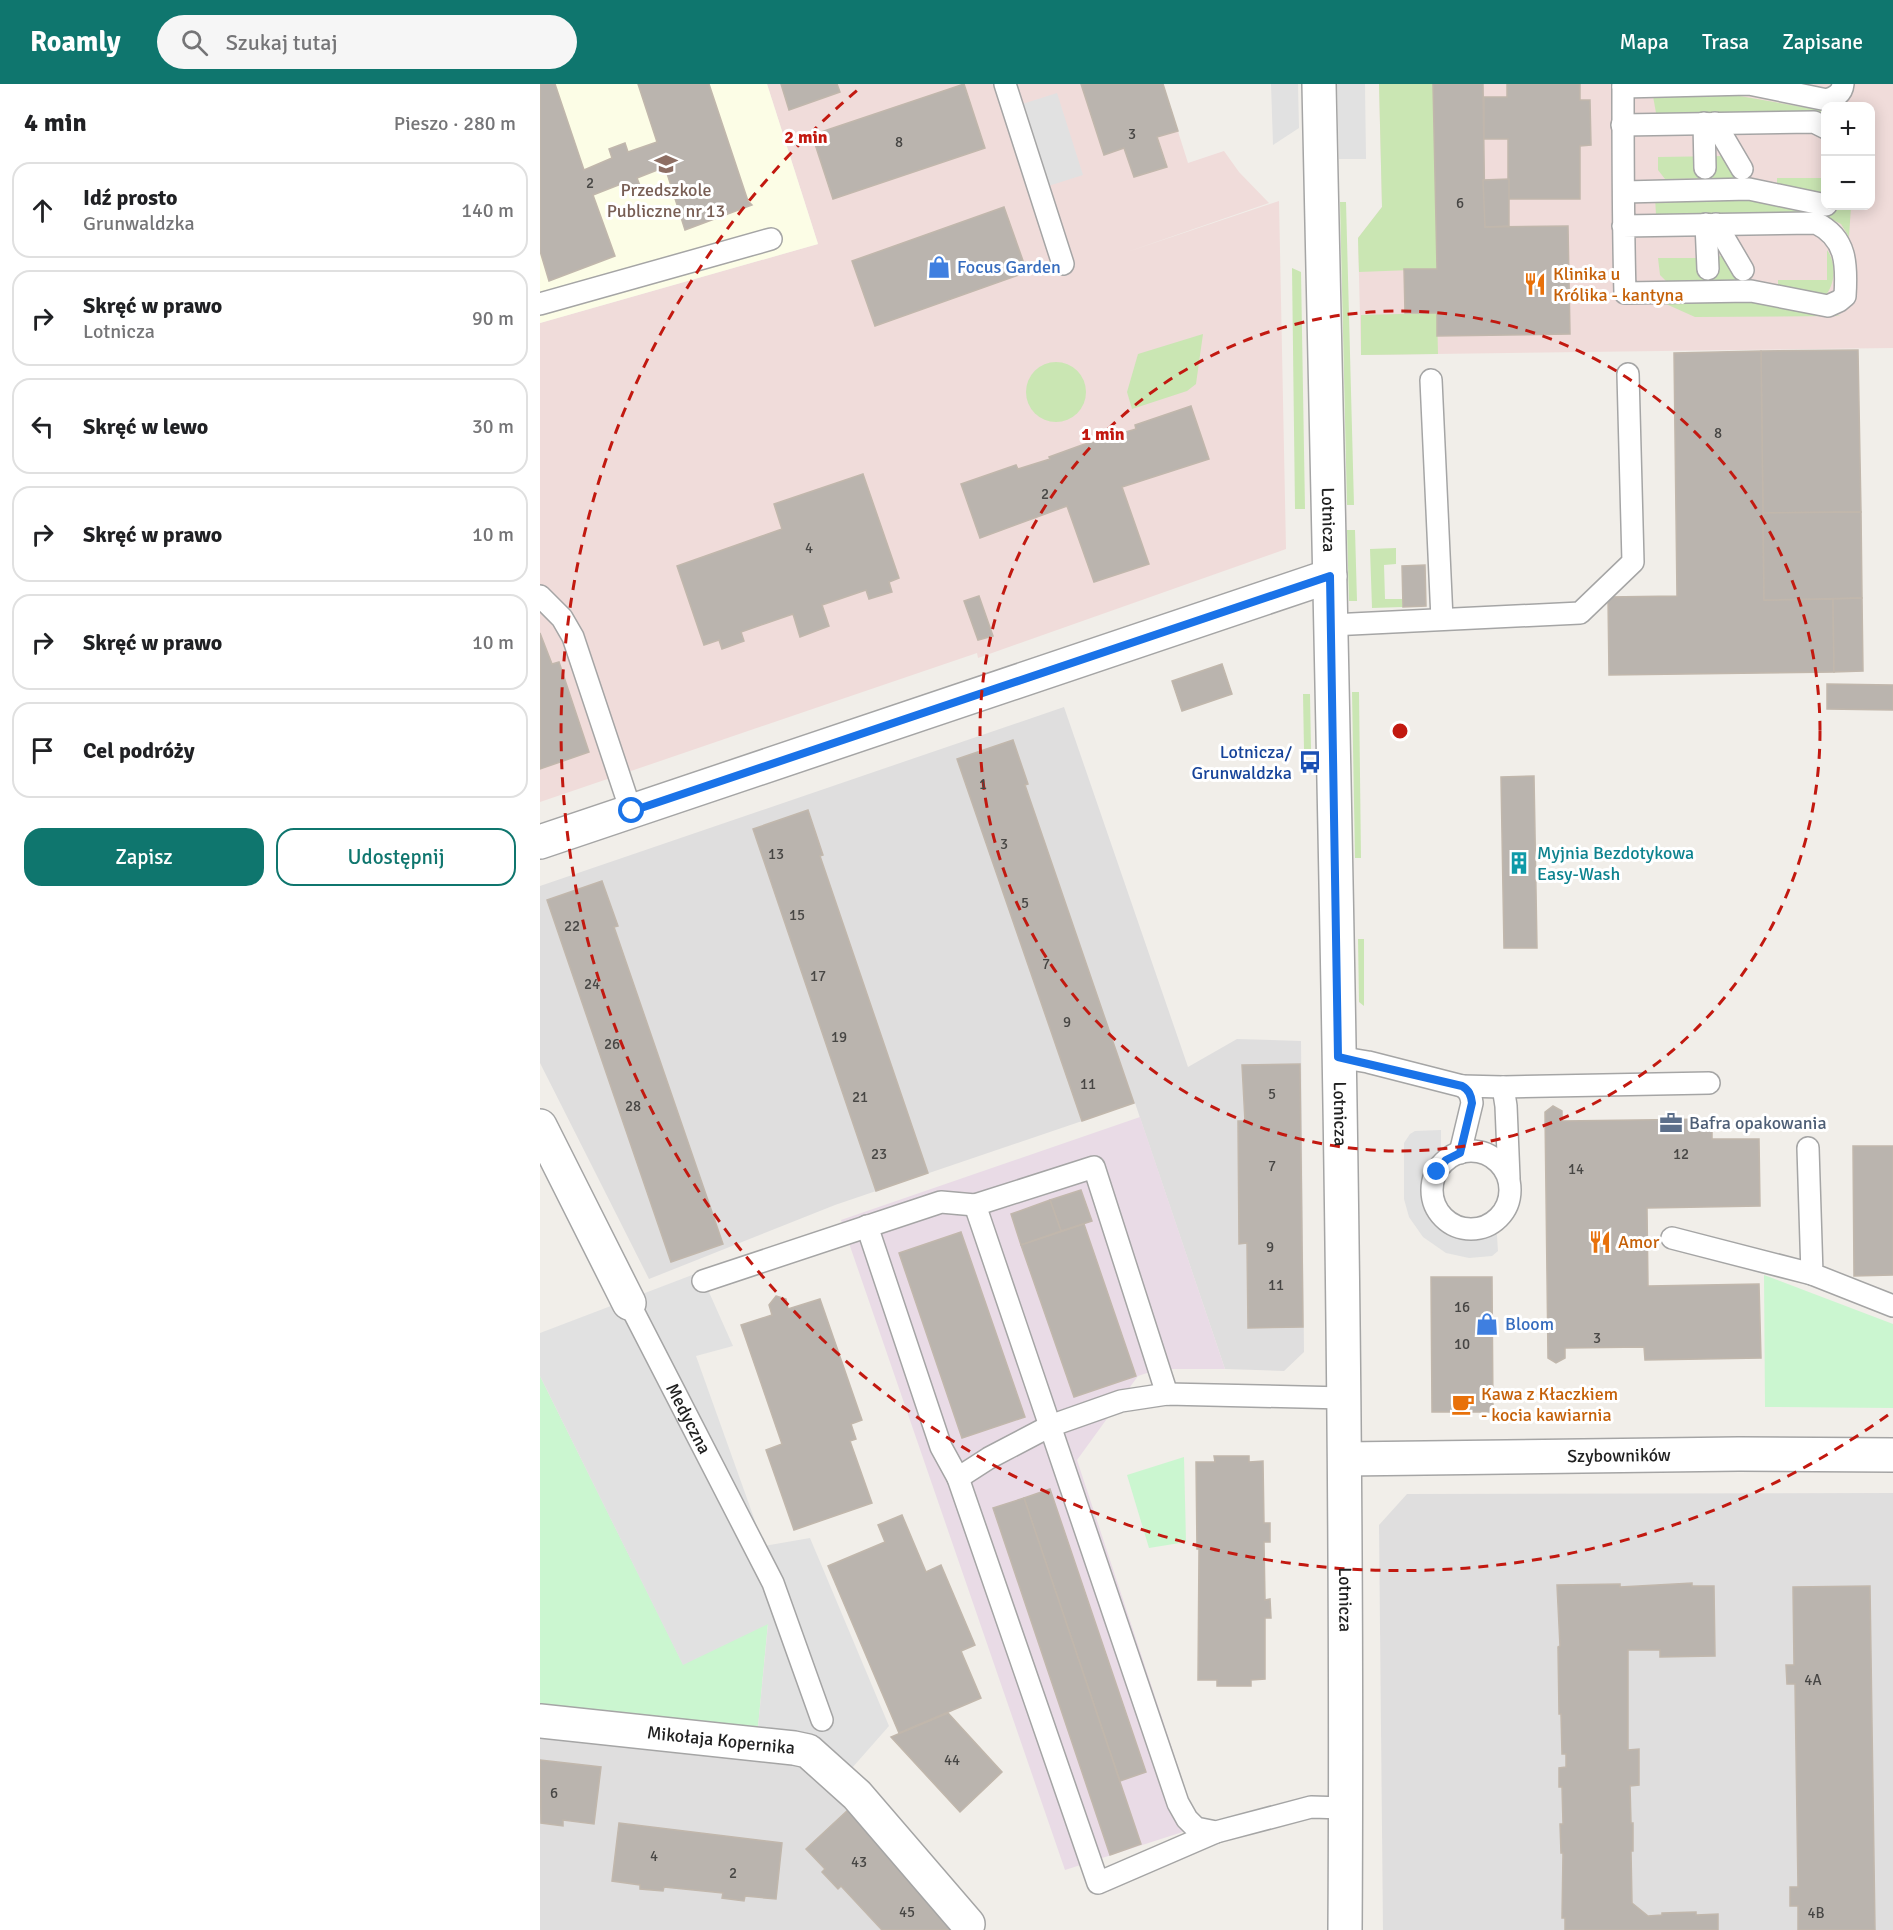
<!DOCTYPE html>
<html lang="pl">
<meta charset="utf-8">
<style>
body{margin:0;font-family:Signika,sans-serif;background:#f6f6f6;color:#202124}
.controls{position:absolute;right:18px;top:18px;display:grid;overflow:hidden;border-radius:12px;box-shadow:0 3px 15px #0003}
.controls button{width:54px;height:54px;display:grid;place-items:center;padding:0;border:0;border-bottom:2px solid #e0e0e0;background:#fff;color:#202124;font:30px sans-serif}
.stop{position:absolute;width:18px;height:18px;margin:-14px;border:4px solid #1a73e8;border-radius:50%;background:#fff}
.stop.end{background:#1a73e8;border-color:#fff;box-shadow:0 2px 6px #0008}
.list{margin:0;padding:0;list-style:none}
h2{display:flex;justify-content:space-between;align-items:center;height:78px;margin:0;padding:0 24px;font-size:26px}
h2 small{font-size:20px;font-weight:400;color:#757577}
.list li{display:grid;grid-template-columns:39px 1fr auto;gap:18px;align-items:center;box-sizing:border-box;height:96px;margin:0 12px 12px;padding:0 12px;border:2px solid #e0e0e0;border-radius:18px}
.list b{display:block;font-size:22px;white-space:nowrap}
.list p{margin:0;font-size:20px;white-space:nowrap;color:#757577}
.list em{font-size:20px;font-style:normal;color:#757577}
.actions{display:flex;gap:12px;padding:18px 24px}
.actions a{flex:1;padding:14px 0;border:2px solid #0f766e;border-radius:18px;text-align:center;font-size:21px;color:#0f766e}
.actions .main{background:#0f766e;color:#fff}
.icon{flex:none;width:33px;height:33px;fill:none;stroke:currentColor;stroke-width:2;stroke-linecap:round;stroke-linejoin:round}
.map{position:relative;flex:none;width:1353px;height:1846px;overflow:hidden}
header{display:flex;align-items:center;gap:36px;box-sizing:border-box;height:84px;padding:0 30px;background:#0f766e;color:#fff}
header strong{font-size:28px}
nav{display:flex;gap:33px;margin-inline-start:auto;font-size:21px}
.search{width:420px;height:54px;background:#f6f6f6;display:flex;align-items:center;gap:15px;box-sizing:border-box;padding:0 21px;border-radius:33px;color:#757577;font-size:22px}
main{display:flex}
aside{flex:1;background:#fff}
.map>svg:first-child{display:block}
.residential{fill:#dfdede}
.commercial{fill:#f0dcda;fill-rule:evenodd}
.industrial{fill:#e9dbe6}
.education{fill:#fcfde6}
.grass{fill:#cae6b3}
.park{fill:#cbf6d0}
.parking{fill:#e1e1e1}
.building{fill:#bab4ae;stroke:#c1b7ac;stroke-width:1.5}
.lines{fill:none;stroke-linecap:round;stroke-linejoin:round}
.lane-casing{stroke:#a5a5a5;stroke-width:24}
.street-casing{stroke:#a5a5a5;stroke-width:36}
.lane{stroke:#fff;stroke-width:21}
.street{stroke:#fff;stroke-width:33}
.route{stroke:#1a73e8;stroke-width:8}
.ring{fill:none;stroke:#c21910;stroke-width:3;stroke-dasharray:10 8}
.labels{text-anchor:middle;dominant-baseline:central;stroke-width:6;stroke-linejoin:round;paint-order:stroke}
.number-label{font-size:15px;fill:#474644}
.education-label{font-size:18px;fill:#785e54;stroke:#fff}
.shop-label{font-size:18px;fill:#366cbe;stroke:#fff;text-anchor:start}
.food-label{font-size:18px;fill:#c56008;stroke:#fff;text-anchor:start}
.street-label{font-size:18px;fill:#212121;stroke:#fff}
.transit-label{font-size:18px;fill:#164399;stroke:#fff;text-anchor:end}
.culture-label{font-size:18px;fill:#0d838f;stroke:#fff;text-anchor:start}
.service-label{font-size:18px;fill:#4e5e75;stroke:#fff;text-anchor:start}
.centre{fill:#c21910;stroke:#fff;stroke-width:3}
.ring-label{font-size:18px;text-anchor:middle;font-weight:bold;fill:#c21910;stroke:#fff;stroke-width:6;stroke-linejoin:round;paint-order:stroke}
</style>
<header>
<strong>Roamly</strong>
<div class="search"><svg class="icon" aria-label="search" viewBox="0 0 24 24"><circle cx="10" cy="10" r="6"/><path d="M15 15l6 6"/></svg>Szukaj tutaj</div>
<nav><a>Mapa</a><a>Trasa</a><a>Zapisane</a></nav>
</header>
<main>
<aside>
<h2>4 min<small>Pieszo · 280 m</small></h2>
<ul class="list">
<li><svg class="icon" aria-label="ahead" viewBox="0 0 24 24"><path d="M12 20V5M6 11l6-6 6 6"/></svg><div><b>Idź prosto</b><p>Grunwaldzka</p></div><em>140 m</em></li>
<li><svg class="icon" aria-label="right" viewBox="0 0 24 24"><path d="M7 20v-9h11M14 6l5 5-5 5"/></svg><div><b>Skręć w prawo</b><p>Lotnicza</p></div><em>90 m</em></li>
<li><svg class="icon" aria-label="left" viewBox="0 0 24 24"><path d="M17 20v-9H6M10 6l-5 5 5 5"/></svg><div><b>Skręć w lewo</b></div><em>30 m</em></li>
<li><svg class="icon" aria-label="right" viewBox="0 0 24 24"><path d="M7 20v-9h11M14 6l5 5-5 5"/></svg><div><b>Skręć w prawo</b></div><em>10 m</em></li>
<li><svg class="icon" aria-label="right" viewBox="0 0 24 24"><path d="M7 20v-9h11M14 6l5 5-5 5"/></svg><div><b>Skręć w prawo</b></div><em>10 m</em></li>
<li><svg class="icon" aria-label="arrive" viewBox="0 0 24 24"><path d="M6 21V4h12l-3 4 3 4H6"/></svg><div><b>Cel podróży</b></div></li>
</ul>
<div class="actions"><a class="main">Zapisz</a><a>Udostępnij</a></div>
</aside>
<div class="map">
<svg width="1353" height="1846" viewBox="0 0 1353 1846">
<rect width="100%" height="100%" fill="#f1eee9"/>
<g class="residential">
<polygon points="524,623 648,983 697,955 761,957 764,1268 744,1287 685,1285 595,1019 295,1121 109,1195 0,979 0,802"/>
<polygon points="1353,1409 1353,1846 843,1846 839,1441 867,1410"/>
<polygon points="0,1651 279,1683 442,1846 0,1846"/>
</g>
<g class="commercial">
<polygon points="227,0 623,0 648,79 684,67 699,88 729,119 587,168 739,117 746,465 438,574 437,569 0,718 0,239 278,160"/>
<path d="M839,0H1353V264L821,271L818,154L842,123ZM1286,22H1330V122H1286Z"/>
</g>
<polygon class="industrial" points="600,1033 685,1285 619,1285 598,1292 537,1376 658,1743 525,1786 301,1136"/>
<polygon class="education" points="0,0 227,0 278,160 0,239"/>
<g class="grass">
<polygon points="839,0 893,0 897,185 819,188 818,154 842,123"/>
<polygon points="1194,11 1285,27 1285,30 1116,29 1113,12"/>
<polygon points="1285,60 1285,106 1282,109 1237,101 1237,94 1285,94"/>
<polygon points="1184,72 1202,94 1125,95 1118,86 1118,73"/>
<polygon points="1115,113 1198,113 1291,130 1303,122 1311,122 1309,153 1301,140 1283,131 1116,131"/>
<polygon points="800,118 806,118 814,421 807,421"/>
<path d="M1287,166C1297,179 1296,205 1281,215L1238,206V196H1287Z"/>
<polygon points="1183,172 1210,189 1206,197 1128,199 1120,191 1118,174 1158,174"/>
<polygon points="752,184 761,188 765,425 755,425"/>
<polygon points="1191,215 1301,232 1155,233 1117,216"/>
<polygon points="897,229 898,270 821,271 821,231"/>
<polygon points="663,250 656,300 647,307 592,325 587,308 598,270"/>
<circle cx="516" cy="308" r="30"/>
<polygon points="807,446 815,446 817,517 809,517"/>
<polygon points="856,464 856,480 844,481 845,515 862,515 863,523 832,524 830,465"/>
<polygon points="812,608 819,608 821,774 815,774"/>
<polygon points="763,610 770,610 771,666 764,666"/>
<polygon points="818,855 824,855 824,922 819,918"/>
</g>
<g class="park">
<polygon points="1224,1191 1353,1240 1353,1324 1225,1323"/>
<polygon points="0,1292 143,1580 228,1539 218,1643 0,1620"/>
<polygon points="644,1373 646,1458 609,1464 587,1391"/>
</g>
<g class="parking">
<polygon points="731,0 758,0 759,44 733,61"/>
<polygon points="797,0 825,0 826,75 799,75"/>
<polygon points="517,9 543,91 499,105 473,23"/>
<polygon points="901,1046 901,1081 893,1095 892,1110 893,1118 906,1137 919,1144 935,1146 956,1137 958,1167 952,1172 929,1174 906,1169 883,1153 869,1133 864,1115 864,1059 870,1050 875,1047"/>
<polygon points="160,1188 193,1262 156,1272 224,1462 270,1454 349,1642 312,1684 267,1651 218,1643 228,1540 143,1581 0,1292 0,1249"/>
</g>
<g class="building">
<polygon points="0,0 15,0 44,86 72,74 69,65 85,59 88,68 117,58 98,0 169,0 208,117 212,121 145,146 125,83 97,94 101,104 85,110 81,100 53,111 75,172 9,197 0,167"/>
<polygon points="241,0 297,0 300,8 249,26"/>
<polygon points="424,0 445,64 293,115 272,51"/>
<polygon points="541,0 623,0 638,47 617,53 627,83 594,93 584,64 564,71"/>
<polygon points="893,0 943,0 945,143 1028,142 1030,250 897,252 897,229 865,229 864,185 897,185"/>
<polygon points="967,0 1040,0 1040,16 1050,16 1051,61 1040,62 1040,115 968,115 968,55 944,55 944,13 967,13"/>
<polygon points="969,95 969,142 945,143 943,96"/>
<polygon points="464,123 487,188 335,242 312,177"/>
<polygon points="1318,266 1321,428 1223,429 1221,267"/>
<polygon points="1221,267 1224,516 1293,515 1294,588 1069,591 1068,513 1137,512 1134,269"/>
<polygon points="651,322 669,375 582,403 609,480 554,498 527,422 440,454 421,400 476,381 478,385 510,375 509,373 542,361 596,345 595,341"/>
<polygon points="323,390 359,494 349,498 352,508 329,515 326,506 282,521 289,542 260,553 253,530 201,548 204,557 182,565 179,556 164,561 137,482 242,445 234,420"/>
<polygon points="1321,428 1322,514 1224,516 1223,429"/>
<polygon points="885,481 886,522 863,523 862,482"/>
<polygon points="439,512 453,552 438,556 424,517"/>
<polygon points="1322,514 1323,587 1294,588 1293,515"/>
<polygon points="0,549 12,580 19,578 49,668 0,685"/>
<polygon points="682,580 692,610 642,627 632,597"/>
<polygon points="1287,600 1353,601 1353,626 1287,625"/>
<polygon points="473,656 488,700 485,701 594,1019 542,1037 417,675"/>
<polygon points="994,692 997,864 964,864 961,693"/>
<polygon points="268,726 283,771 280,772 388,1089 336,1107 213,745"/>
<polygon points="62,797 78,842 74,843 183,1160 131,1178 7,816"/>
<polygon points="760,980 763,1243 708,1244 707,1159 699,1160 698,1037 705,1037 702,981"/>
<polygon points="1013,1022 1022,1027 1022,1037 1172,1035 1172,1055 1219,1055 1220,1122 1107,1124 1108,1202 1219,1200 1221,1274 1105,1276 1104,1263 1025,1264 1025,1274 1016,1279 1008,1274 1005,1028"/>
<polygon points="1313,1062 1353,1062 1353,1191 1314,1192"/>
<polygon points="541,1106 552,1137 521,1147 510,1116"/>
<polygon points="510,1116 521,1147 481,1161 471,1130"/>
<polygon points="544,1140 596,1292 534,1313 481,1161"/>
<polygon points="421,1148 485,1333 422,1354 359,1169"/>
<polygon points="891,1193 952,1193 953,1328 892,1328"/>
<polygon points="236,1212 246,1215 248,1225 280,1215 322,1336 311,1340 316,1355 310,1357 332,1419 254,1446 226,1366 242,1360 201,1241 232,1231 229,1221"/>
<polygon points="674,1372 709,1372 709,1378 723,1377 724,1439 730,1439 730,1458 724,1458 725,1516 730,1515 731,1534 725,1534 725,1595 711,1596 711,1602 677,1602 677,1596 658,1596 659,1465 657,1465 656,1378 675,1378"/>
<polygon points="510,1405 606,1688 580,1697 484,1414"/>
<polygon points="484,1414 601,1760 570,1771 453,1424"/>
<polygon points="362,1431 386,1488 401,1481 435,1561 421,1567 441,1614 359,1649 288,1482 345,1458 338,1441"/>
<polygon points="1152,1499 1152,1502 1174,1502 1175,1572 1120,1573 1120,1566 1088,1566 1088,1666 1099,1665 1099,1701 1090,1702 1091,1739 1093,1739 1093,1767 1091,1767 1092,1819 1108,1832 1122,1831 1122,1829 1156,1828 1156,1831 1178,1830 1178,1846 1025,1846 1025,1834 1022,1834 1023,1769 1021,1769 1020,1740 1023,1740 1022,1703 1019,1703 1019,1684 1026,1683 1026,1670 1022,1670 1021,1630 1019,1630 1018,1563 1020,1562 1017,1501 1080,1500 1080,1503"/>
<polygon points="1330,1502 1335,1846 1258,1846 1258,1822 1250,1822 1250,1803 1258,1803 1255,1600 1247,1600 1246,1581 1254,1581 1253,1503"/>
<polygon points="408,1629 462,1688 420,1728 351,1653"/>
<polygon points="0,1676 61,1683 54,1740 23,1736 23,1742 1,1739"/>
<polygon points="309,1725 420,1846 342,1846 301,1802 298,1805 282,1788 285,1785 266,1765"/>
<polygon points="79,1739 242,1759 236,1815 205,1812 204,1817 182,1814 183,1809 124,1803 123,1807 100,1805 100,1801 72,1797"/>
</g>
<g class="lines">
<g class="lane-casing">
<g id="lane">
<polyline points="465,0 523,180"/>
<path d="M1083,0C1083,70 1083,139 1085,209L1211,207L1288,222L1299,217L1305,212C1307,181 1307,154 1276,139L1083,142"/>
<path d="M1083,3L1209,0L1287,16C1295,13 1302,10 1303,0"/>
<polyline points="1164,39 1165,84"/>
<polyline points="1175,39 1202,85"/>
<polyline points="1082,41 1274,38 1286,44"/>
<polyline points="1084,108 1209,105 1286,121"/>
<polyline points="1166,140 1168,185"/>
<polyline points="1176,140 1203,186"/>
<polyline points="0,220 231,155"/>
<polyline points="891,296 902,535"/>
<polyline points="0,512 22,534 33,553 91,727"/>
<polyline points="791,541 1040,529 1093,478 1088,290"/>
<path d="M798,973L828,978L922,1002C929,1006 931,1011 932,1019L920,1069"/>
<polyline points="922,1002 963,1003 1169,999"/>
<polyline points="963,1003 966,1022 969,1094"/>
<polyline points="1268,1064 1272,1190 1353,1222"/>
<circle cx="931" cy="1106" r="39"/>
<polyline points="327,1142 401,1363 418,1394 558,1799 676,1748"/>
<polyline points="1132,1154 1272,1190"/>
<polyline points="163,1197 401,1118 435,1121"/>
<path id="s1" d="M89,1219L233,1499L282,1636"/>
<polyline points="627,1310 554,1083 435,1121 638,1719 647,1735 656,1744 676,1748 771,1723 805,1724"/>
<polyline points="418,1394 449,1374 510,1342 581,1317 627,1310 804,1314"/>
</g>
</g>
<g class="street-casing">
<g id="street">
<path id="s2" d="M779,0C792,615 809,1231 805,1846"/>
<polyline points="0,758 790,492"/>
<polyline points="0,1042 89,1219"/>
<path id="s3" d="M805,1375L1199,1370L1353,1371"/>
<path id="s4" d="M0,1637L254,1664L268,1667L317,1711L428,1840"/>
</g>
</g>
<use href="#lane" class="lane"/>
<use href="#street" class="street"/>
</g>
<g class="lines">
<path class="route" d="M92,727L790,492L798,973L922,1002C929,1006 931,1011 932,1019L920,1069L906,1076L897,1088"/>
</g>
<g class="ring">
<circle cx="860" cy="647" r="420"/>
<path d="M1348 1331A840 840 0 0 1 320 4"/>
</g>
<defs>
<g id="school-bare" transform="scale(1.8)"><path d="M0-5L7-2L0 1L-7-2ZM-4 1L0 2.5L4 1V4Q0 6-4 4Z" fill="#8d6e63" stroke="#fff" stroke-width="2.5" paint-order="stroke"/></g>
<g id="shop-bare" transform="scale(1.8)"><path d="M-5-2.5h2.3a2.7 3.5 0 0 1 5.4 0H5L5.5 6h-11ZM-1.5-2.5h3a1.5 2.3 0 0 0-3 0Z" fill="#3f7fe0" stroke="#fff" stroke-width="2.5" paint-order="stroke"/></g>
<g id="restaurant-bare" transform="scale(1.8)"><path d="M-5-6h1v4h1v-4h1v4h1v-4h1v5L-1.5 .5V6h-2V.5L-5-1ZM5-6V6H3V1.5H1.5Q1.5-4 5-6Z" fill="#e8710a" stroke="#fff" stroke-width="2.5" paint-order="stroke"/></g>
<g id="bus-bare" transform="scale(1.8)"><path d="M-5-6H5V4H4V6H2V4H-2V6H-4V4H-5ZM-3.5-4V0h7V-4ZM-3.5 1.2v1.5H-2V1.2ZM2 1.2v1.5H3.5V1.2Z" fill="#1a4fb4" stroke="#fff" stroke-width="2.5" paint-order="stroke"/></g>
<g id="building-bare" transform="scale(1.8)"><path d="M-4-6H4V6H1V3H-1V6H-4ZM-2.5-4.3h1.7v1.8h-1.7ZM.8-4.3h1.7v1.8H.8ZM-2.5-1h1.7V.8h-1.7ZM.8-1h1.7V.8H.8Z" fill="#0f9aa8" stroke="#fff" stroke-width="2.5" paint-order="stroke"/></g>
<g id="office-bare" transform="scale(1.8)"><path d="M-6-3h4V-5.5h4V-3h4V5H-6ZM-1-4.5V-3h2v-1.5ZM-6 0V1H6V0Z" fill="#5c6f8a" stroke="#fff" stroke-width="2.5" paint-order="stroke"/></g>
<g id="cafe-bare" transform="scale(1.8)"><path d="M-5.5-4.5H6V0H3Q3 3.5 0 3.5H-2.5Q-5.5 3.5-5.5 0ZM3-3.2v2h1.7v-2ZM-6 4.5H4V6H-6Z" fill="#e8710a" stroke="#fff" stroke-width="2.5" paint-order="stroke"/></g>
</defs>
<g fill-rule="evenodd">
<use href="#school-bare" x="126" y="80"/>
<use href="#shop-bare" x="399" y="183"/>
<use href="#restaurant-bare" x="995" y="200"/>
<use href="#bus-bare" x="770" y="678"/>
<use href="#building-bare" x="979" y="779"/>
<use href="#office-bare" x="1131" y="1039"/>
<use href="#restaurant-bare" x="1060" y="1158"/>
<use href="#shop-bare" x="947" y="1240"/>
<use href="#cafe-bare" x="923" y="1320"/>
</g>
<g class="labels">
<g class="number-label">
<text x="592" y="50">3</text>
<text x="359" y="58">8</text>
<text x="50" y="99">2</text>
<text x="920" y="119">6</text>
<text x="1178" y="349">8</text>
<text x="505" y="410">2</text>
<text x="269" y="464">4</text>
<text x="443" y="700">1</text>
<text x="464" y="760">3</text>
<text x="236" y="770">13</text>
<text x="485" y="819">5</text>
<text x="257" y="831">15</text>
<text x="32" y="842">22</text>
<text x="506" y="880">7</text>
<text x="278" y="892">17</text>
<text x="52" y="900">24</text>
<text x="527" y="938">9</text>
<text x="299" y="953">19</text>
<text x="72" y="960">26</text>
<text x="548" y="1000">11</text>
<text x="732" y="1010">5</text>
<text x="320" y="1013">21</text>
<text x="93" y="1022">28</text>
<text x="339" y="1070">23</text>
<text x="1141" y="1070">12</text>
<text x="732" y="1082">7</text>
<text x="1036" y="1085">14</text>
<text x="730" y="1163">9</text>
<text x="736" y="1201">11</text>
<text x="922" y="1223">16</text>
<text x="1057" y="1254">3</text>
<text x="922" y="1260">10</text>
<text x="1273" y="1596">4A</text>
<text x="412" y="1676">44</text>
<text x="14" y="1709">6</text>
<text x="114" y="1772">4</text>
<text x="319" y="1778">43</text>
<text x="193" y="1789">2</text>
<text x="367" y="1828">45</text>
<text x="1276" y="1829">4B</text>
</g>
<g class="education-label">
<text x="126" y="106">Przedszkole<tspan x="126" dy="21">Publiczne nr 13</tspan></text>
</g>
<g class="shop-label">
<text x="417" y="183">Focus Garden</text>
<text x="965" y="1240">Bloom</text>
</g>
<g class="food-label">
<text x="1013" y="190">Klinika u<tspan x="1013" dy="21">Królika - kantyna</tspan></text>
<text x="1078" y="1158">Amor</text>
<text x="941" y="1310">Kawa z Kłaczkiem<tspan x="941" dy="21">- kocia kawiarnia</tspan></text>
</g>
<g class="street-label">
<text stroke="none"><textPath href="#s2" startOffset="436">Lotnicza</textPath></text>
<text stroke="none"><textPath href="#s2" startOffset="1030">Lotnicza</textPath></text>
<text stroke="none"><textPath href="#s1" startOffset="130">Medyczna</textPath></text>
<text stroke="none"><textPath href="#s3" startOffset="274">Szybowników</textPath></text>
<text stroke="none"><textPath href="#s2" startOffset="1516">Lotnicza</textPath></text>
<text stroke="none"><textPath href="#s4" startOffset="182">Mikołaja Kopernika</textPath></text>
</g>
<g class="transit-label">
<text x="752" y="668">Lotnicza/<tspan x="752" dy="21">Grunwaldzka</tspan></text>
</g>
<g class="culture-label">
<text x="997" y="769">Myjnia Bezdotykowa<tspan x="997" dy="21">Easy-Wash</tspan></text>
</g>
<g class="service-label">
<text x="1149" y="1039">Bafra opakowania</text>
</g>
</g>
<circle cx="860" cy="647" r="9" class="centre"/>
<g class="ring-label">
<text x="266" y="59">2 min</text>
<text x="563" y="356">1 min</text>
</g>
</svg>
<div class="controls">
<button>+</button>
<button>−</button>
</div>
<div class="stop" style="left:92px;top:727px"></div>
<div class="stop end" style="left:897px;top:1088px"></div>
</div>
</main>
